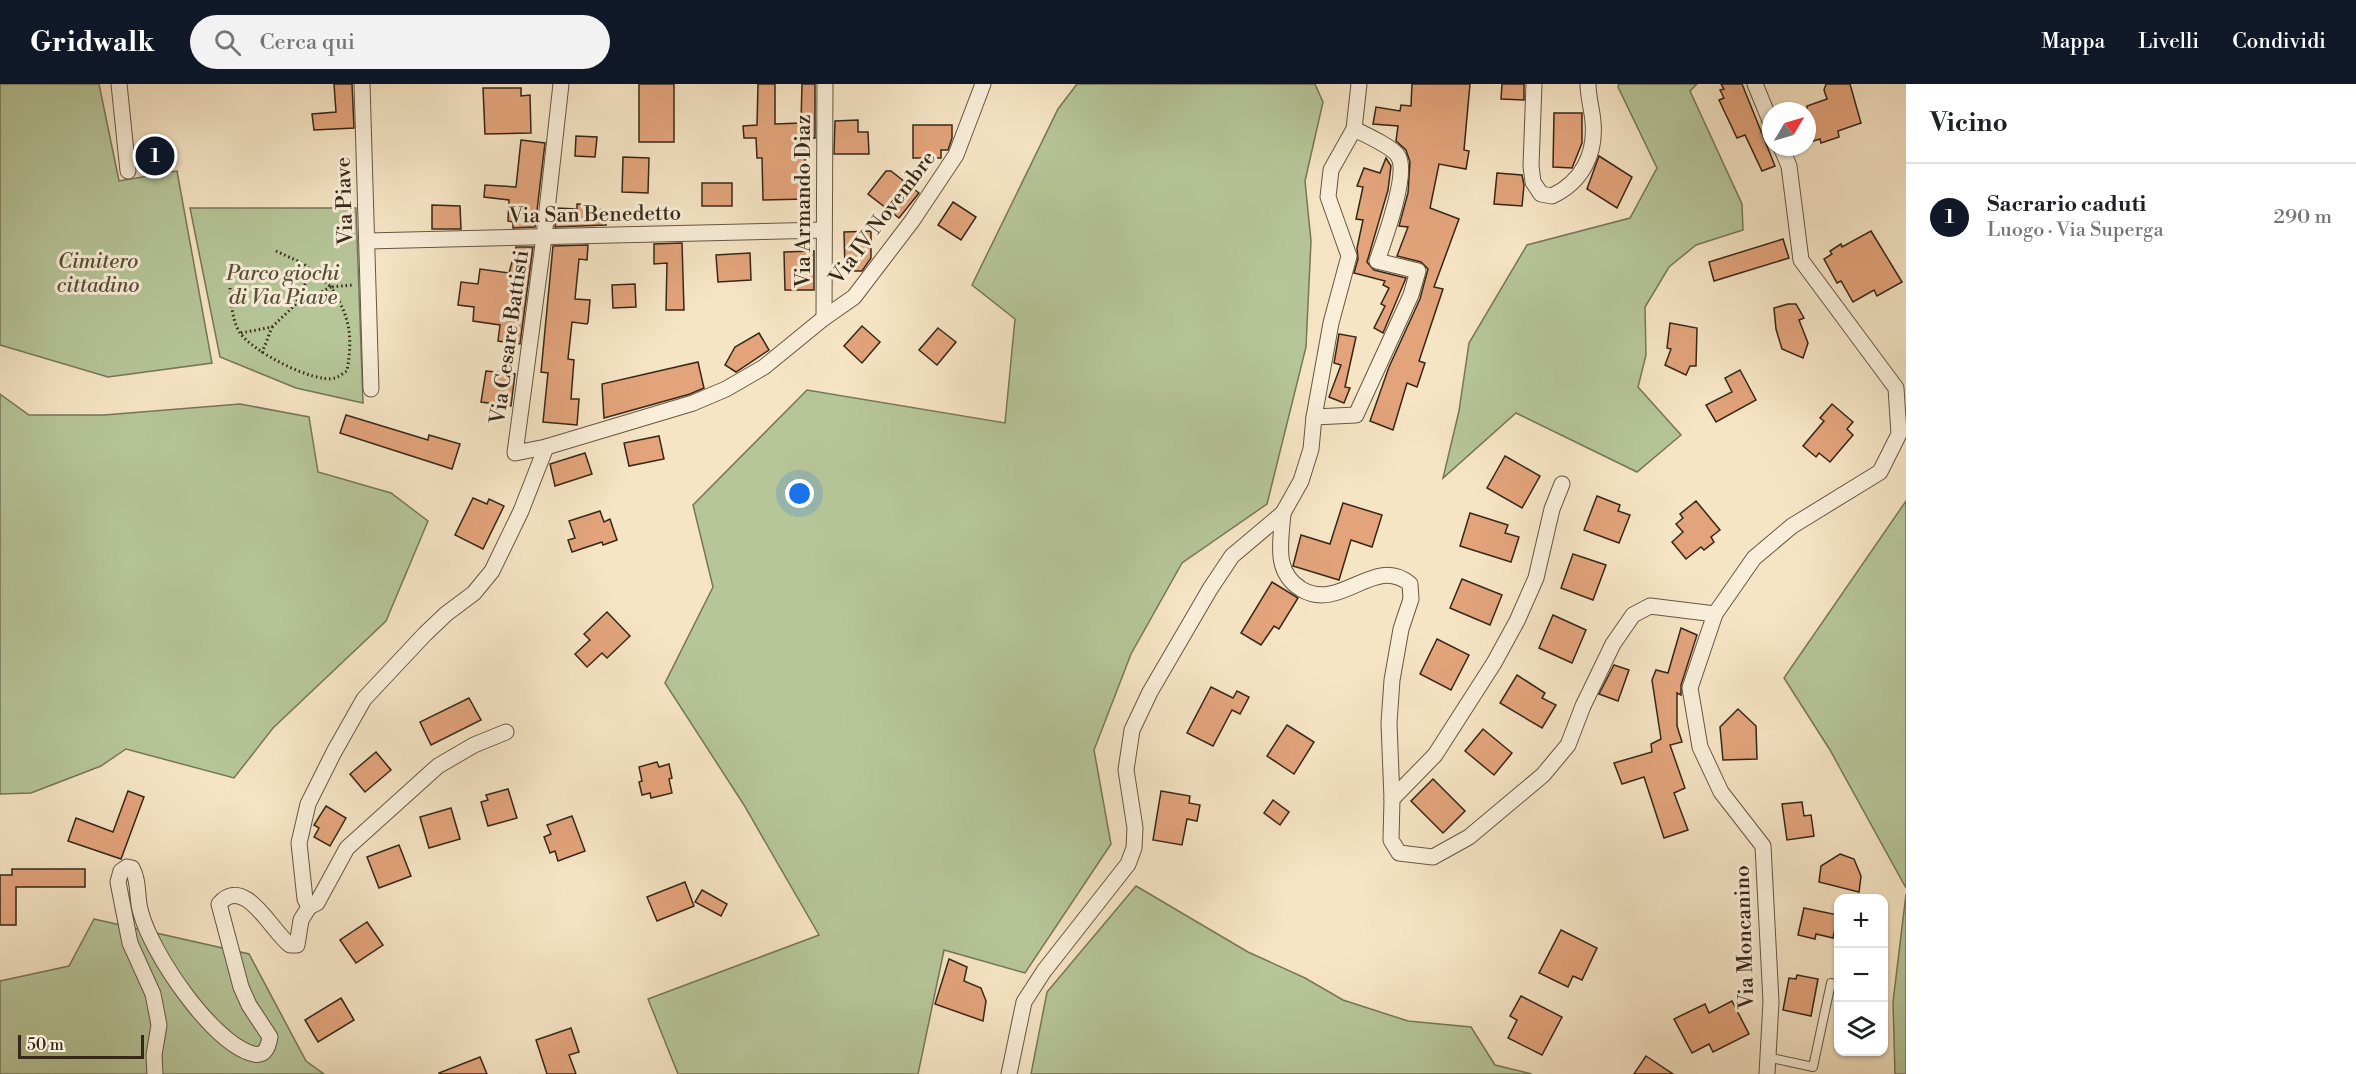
<!DOCTYPE html>
<html lang="it">
<meta charset="utf-8">
<style>
body{margin:0;font-family:"Libre Bodoni",serif;background:#f2f2f2;color:#202124}
.controls{position:absolute;right:18px;bottom:18px;display:grid;overflow:hidden;border-radius:12px;box-shadow:0 2px 4px #0004}
.controls button{width:54px;height:54px;display:grid;place-items:center;padding:0;border:0;border-bottom:2px solid #e0e0e0;background:#fff;color:#202124;font:30px sans-serif}
.compass{position:absolute;left:1762px;top:18px;width:54px;height:54px;border-radius:50%;background:#fff;box-shadow:0 2px 4px #0004;rotate:52deg}
.scale{position:absolute;left:18px;bottom:15px;width:126px;box-sizing:border-box;padding-left:6px;border:3px solid #362718;border-top:0;font-size:16px;line-height:21px;white-space:nowrap;color:#362718;-webkit-text-stroke:4px #f9eed9;paint-order:stroke}
.you{position:absolute;left:800px;top:410px;width:21px;height:21px;margin:-15px;border:4px solid #fff;border-radius:50%;background:#1a73e8;box-shadow:0 0 0 9px #1a73e833}
.badge{display:grid;place-items:center;width:39px;height:39px;border-radius:50%;background:#111827;color:#fff;font-size:20px;font-weight:700}
.pin{position:absolute;translate:-50% -50%;border:3px solid #fff;box-shadow:0 2px 6px #0006}
.list{margin:0;padding:0;list-style:none}
h2{display:flex;justify-content:space-between;align-items:center;height:78px;margin:0;padding:0 24px;font-size:26px}
h2 small{font-size:20px;font-weight:400;color:#757577}
.list li{display:grid;grid-template-columns:39px 1fr auto;gap:18px;align-items:center;box-sizing:border-box;height:108px;padding:0 24px;border-top:2px solid #e0e0e0}
.list b{display:block;font-size:22px;white-space:nowrap}
.list p{margin:0;font-size:20px;white-space:nowrap;color:#757577}
.list em{font-size:20px;font-style:normal;color:#757577}
.icon{flex:none;width:33px;height:33px;fill:none;stroke:currentColor;stroke-width:2;stroke-linecap:round;stroke-linejoin:round}
.map{position:relative;flex:none;width:1906px;height:990px;overflow:hidden}
header{display:flex;align-items:center;gap:36px;box-sizing:border-box;height:84px;padding:0 30px;background:#111827;color:#fff}
header strong{font-size:28px}
nav{display:flex;gap:33px;margin-inline-start:auto;font-size:21px}
.search{width:420px;height:54px;background:#f2f2f2;display:flex;align-items:center;gap:15px;box-sizing:border-box;padding:0 21px;border-radius:33px;color:#757577;font-size:22px}
main{display:flex}
aside{flex:1;background:#fff}
.map>svg:first-child{display:block}
.green{fill:#b6c699;stroke:#767658;stroke-width:1.5}
.building{fill:#e3a47c;stroke:#362718;stroke-width:1.5}
.lines{fill:none;stroke-linecap:round;stroke-linejoin:round}
.lane-casing{stroke:#665643;stroke-width:10}
.street-casing{stroke:#665643;stroke-width:17}
.path{stroke:#362718;stroke-width:3;stroke-dasharray:1.5 3;stroke-linecap:butt}
.lane{stroke:#f9eed9;stroke-width:8}
.street{stroke:#f9eed9;stroke-width:15}
.labels{text-anchor:middle;dominant-baseline:central;stroke-width:6;stroke-linejoin:round;paint-order:stroke}
.street-label{font-size:21px;fill:#362718;stroke:#f9eed9}
.park-label{font-size:21px;font-style:italic;fill:#564f38;stroke:#f9eed9}
</style>
<header>
<strong>Gridwalk</strong>
<div class="search"><svg class="icon" aria-label="search" viewBox="0 0 24 24"><circle cx="10" cy="10" r="6"/><path d="M15 15l6 6"/></svg>Cerca qui</div>
<nav><a>Mappa</a><a>Livelli</a><a>Condividi</a></nav>
</header>
<main>
<div class="map">
<svg width="1906" height="990" viewBox="0 0 1906 990">
<rect width="100%" height="100%" fill="#f6e5c5"/>
<filter id="stains"><feTurbulence type="fractalNoise" baseFrequency=".00333" numOctaves="4"/><feColorMatrix values="0 0 0 0 .2 0 0 0 0 .09 0 0 0 0 .02 0 0 0 .5 -.17"/></filter>
<radialGradient id="worn" r=".72"><stop offset=".6" stop-color="#630" stop-opacity="0"/><stop offset="1" stop-color="#630" stop-opacity=".3"/></radialGradient>
<g class="green">
<polygon points="0,0 99,0 119,97 177,87 212,279 108,293 0,261"/>
<polygon points="1077,0 1315,0 1323,18 1305,97 1311,157 1306,263 1267,420 1182,479 1131,570 1094,666 1111,760 1025,889 944,866 918,990 678,990 648,915 819,851 744,721 665,599 713,503 693,421 807,306 1005,339 1015,235 972,201 1058,25"/>
<polygon points="1619,0 1697,0 1690,7 1742,120 1743,146 1696,161 1669,183 1645,223 1646,271 1638,303 1681,351 1637,388 1516,329 1443,394 1459,327 1469,259 1527,161 1630,134 1657,84 1618,3"/>
<polygon points="190,124 356,124 363,319 296,304 220,273"/>
<polygon points="0,310 29,331 104,331 240,320 309,333 318,388 391,409 428,437 386,537 273,644 234,694 126,665 101,682 31,709 0,710"/>
<polygon points="1906,417 1906,804 1830,666 1784,594"/>
<polygon points="1136,802 1248,868 1305,894 1343,916 1408,937 1471,943 1495,981 1532,990 1031,990 1047,908"/>
<polygon points="1906,810 1906,990 1895,990 1893,918"/>
<polygon points="94,835 249,870 306,977 324,990 0,990 0,897 69,882"/>
</g>
<g class="building">
<polygon points="334,0 352,0 354,44 314,46 312,30 336,28"/>
<rect x="639" y="0" width="35" height="58"/>
<polygon points="758,0 775,0 775,40 801,39 802,0 815,0 815,54 804,54 807,115 763,116 762,74 757,74 756,54 744,54 743,42 757,41"/>
<polygon points="1412,0 1470,0 1464,66 1469,67 1466,85 1439,80 1430,124 1459,135 1434,203 1443,205 1419,277 1425,279 1417,303 1407,299 1393,346 1370,337 1389,283 1420,215 1428,185 1421,178 1397,172 1408,143 1399,142 1408,109 1410,78 1406,66 1396,57 1398,42 1373,40 1376,23 1400,27 1401,21 1411,22"/>
<polygon points="1502,0 1524,0 1524,16 1501,15"/>
<polygon points="1721,0 1742,0 1775,82 1762,87 1745,51 1737,54 1719,16 1724,14 1720,6 1724,5"/>
<polygon points="1826,0 1850,0 1861,39 1838,47 1839,53 1821,59 1820,55 1807,59 1807,22 1827,15 1824,6"/>
<polygon points="483,4 521,4 521,12 530,11 531,49 485,50"/>
<polygon points="1554,29 1582,29 1582,59 1572,84 1553,83"/>
<polygon points="858,36 858,48 868,48 869,70 834,70 835,37"/>
<polygon points="913,41 952,41 952,54 948,66 941,66 941,74 913,74"/>
<polygon points="576,52 597,53 595,73 575,72"/>
<polygon points="521,56 545,59 535,143 513,144 513,138 508,137 509,116 484,113 485,101 516,103"/>
<polygon points="1599,72 1632,93 1617,124 1587,105"/>
<polygon points="623,73 649,74 648,109 622,108"/>
<polygon points="1386,74 1391,82 1388,106 1367,178 1374,186 1406,194 1383,249 1374,244 1385,222 1381,220 1389,204 1383,201 1385,197 1354,189 1358,175 1357,164 1363,136 1356,135 1363,103 1357,102 1364,84 1380,89"/>
<polygon points="886,87 891,87 919,109 899,134 868,110"/>
<polygon points="1497,89 1522,91 1524,101 1522,122 1494,120"/>
<rect x="702" y="99" width="30" height="23"/>
<polygon points="953,118 976,133 961,156 938,141"/>
<polygon points="577,120 591,121 591,125 607,126 606,141 555,143 557,124 577,125"/>
<polygon points="432,121 460,122 461,145 432,145"/>
<polygon points="871,147 871,174 862,187 845,187 844,148"/>
<polygon points="1871,147 1902,198 1877,212 1874,206 1853,218 1841,197 1837,199 1824,175 1832,170 1830,167 1841,160 1842,163"/>
<polygon points="1783,155 1789,174 1714,197 1709,178"/>
<polygon points="682,159 684,226 666,226 667,179 654,180 654,160"/>
<polygon points="588,161 587,176 579,175 575,215 590,216 588,238 587,240 572,238 568,275 574,276 571,315 579,315 577,341 543,338 548,289 541,288 553,162"/>
<polygon points="516,163 533,163 520,260 498,257 500,241 473,237 474,223 458,221 461,198 478,200 480,185 509,189"/>
<polygon points="814,167 814,206 785,206 784,168"/>
<polygon points="750,169 751,196 718,198 716,171"/>
<polygon points="635,200 636,223 613,224 612,201"/>
<polygon points="1788,220 1796,220 1804,234 1799,236 1808,259 1803,274 1782,265 1776,245 1774,224"/>
<polygon points="1670,239 1697,244 1696,282 1690,282 1686,291 1665,281 1671,265 1667,264"/>
<polygon points="862,242 880,258 862,279 844,262"/>
<polygon points="938,244 956,258 937,281 919,266"/>
<polygon points="759,249 769,266 736,288 725,281 735,263"/>
<polygon points="1339,250 1356,253 1345,303 1350,304 1344,319 1329,313 1341,281 1334,279"/>
<polygon points="698,278 704,304 690,310 604,334 602,300"/>
<polygon points="1740,286 1756,316 1716,338 1706,321 1732,308 1725,294"/>
<polygon points="486,287 515,290 511,322 481,318"/>
<polygon points="1832,320 1853,338 1847,345 1853,351 1830,378 1819,369 1816,373 1803,362 1824,337 1820,334"/>
<polygon points="346,331 428,356 429,351 460,360 452,385 340,349"/>
<polygon points="659,352 664,375 629,382 624,359"/>
<polygon points="585,369 592,390 555,402 550,380"/>
<polygon points="1505,372 1540,392 1522,424 1487,404"/>
<polygon points="1597,412 1620,421 1618,427 1630,431 1619,459 1584,446"/>
<polygon points="473,414 487,420 489,415 504,422 483,465 455,451"/>
<polygon points="1696,417 1720,446 1711,453 1714,458 1704,466 1701,463 1686,475 1672,458 1683,448 1676,440 1683,434 1680,430"/>
<polygon points="1343,419 1382,431 1372,463 1351,456 1339,496 1293,482 1301,451 1330,460"/>
<polygon points="600,427 604,438 610,435 617,456 603,461 602,458 572,468 568,456 575,454 569,437"/>
<polygon points="1470,429 1508,441 1505,449 1519,453 1511,478 1460,462"/>
<polygon points="1573,470 1606,481 1593,516 1561,504"/>
<polygon points="1462,495 1502,511 1490,541 1450,524"/>
<polygon points="1272,498 1298,514 1279,545 1274,542 1261,561 1241,549"/>
<polygon points="607,528 630,552 607,574 602,569 587,583 575,570 590,556 584,550"/>
<polygon points="1553,531 1586,546 1572,579 1539,564"/>
<polygon points="1681,544 1697,551 1681,601 1681,611 1677,609 1677,642 1682,658 1670,661 1685,704 1674,709 1688,746 1664,754 1644,693 1622,700 1614,679 1652,668 1651,660 1661,655 1652,596 1656,586 1668,589"/>
<polygon points="1437,555 1469,571 1451,606 1420,590"/>
<polygon points="1614,581 1629,586 1618,617 1599,610"/>
<polygon points="1517,591 1545,609 1542,614 1556,621 1542,644 1500,619"/>
<polygon points="1211,603 1233,614 1237,607 1249,613 1240,630 1232,626 1213,662 1187,649"/>
<polygon points="469,614 481,636 431,661 420,638"/>
<polygon points="1738,625 1756,642 1757,675 1723,676 1720,643"/>
<polygon points="1287,641 1314,658 1294,690 1267,672"/>
<polygon points="1483,645 1512,669 1494,691 1465,667"/>
<polygon points="376,668 391,686 365,708 350,690"/>
<polygon points="657,678 659,683 669,680 672,694 669,695 672,709 651,714 650,709 642,711 639,698 642,697 639,683"/>
<polygon points="1433,695 1465,727 1443,749 1411,717"/>
<polygon points="508,705 517,734 488,742 481,718 488,716 486,711"/>
<polygon points="128,707 144,713 121,775 68,757 76,734 113,748"/>
<polygon points="1161,707 1190,712 1189,719 1200,721 1197,737 1187,735 1182,761 1153,756"/>
<polygon points="1273,716 1289,728 1280,741 1264,729"/>
<polygon points="1802,718 1804,732 1811,731 1814,752 1787,756 1782,720"/>
<polygon points="326,722 346,734 330,762 314,753 319,744 314,741"/>
<polygon points="451,724 460,755 429,764 420,733"/>
<polygon points="572,732 585,767 558,777 555,767 550,769 544,753 551,750 547,741"/>
<polygon points="399,761 411,792 379,804 367,773"/>
<polygon points="1840,770 1854,775 1861,792 1859,808 1819,798 1821,782"/>
<polygon points="12,785 85,785 85,803 16,803 16,841 0,841 0,791 12,791"/>
<polygon points="685,798 694,822 657,837 647,813"/>
<polygon points="702,806 727,820 721,832 695,818"/>
<polygon points="1804,824 1838,831 1833,854 1816,850 1815,855 1798,851"/>
<polygon points="367,838 383,861 356,879 340,856"/>
<polygon points="1561,846 1597,864 1582,896 1573,892 1568,903 1539,889"/>
<polygon points="949,875 967,883 964,897 981,904 986,917 983,937 935,920"/>
<polygon points="1797,891 1818,895 1811,932 1783,926 1789,894 1796,895"/>
<polygon points="1521,912 1562,933 1542,971 1508,954 1517,936 1510,932"/>
<polygon points="341,914 354,936 318,958 305,936"/>
<polygon points="1732,917 1749,950 1713,968 1709,960 1692,969 1674,935 1705,920 1709,929"/>
<polygon points="571,944 579,968 569,971 576,990 547,990 536,956"/>
<polygon points="1646,972 1673,990 1634,990"/>
<polygon points="480,973 487,990 439,990 439,989"/>
</g>
<g class="lines">
<g class="lane-casing">
<polyline id="lane" points="1767,973 1813,983 1831,899"/>
</g>
<g class="street-casing">
<g id="street">
<polyline points="119,0 128,87"/>
<polyline points="362,0 371,305"/>
<polyline points="561,0 544,153 515,369 546,363 693,319 726,305 764,283 824,234 854,213 912,137 956,71 983,0"/>
<path d="M1534,0L1531,82L1533,98L1541,110L1552,112C1582,98 1596,70 1593,38C1592,25 1588,13 1588,0"/>
<polyline points="1755,0 1771,39"/>
<polyline points="367,157 824,146"/>
<polyline points="824,234 825,0"/>
<path d="M1314,333L1356,331L1411,211L1418,187L1377,177C1384,157 1409,89 1398,72C1393,63 1364,50 1354,45"/>
<path d="M1283,429C1281,458 1273,487 1301,505C1341,529 1374,470 1410,500L1411,515L1401,545L1392,596L1389,639L1392,715L1435,671L1494,579L1517,537L1536,494L1552,425L1562,400"/>
<polyline points="506,648 474,661 438,682 347,764 317,819 309,823 305,815 299,759 308,720 334,668 364,615 425,550 446,530 474,509 492,487 521,427 546,363"/>
<polyline points="1392,715 1391,756 1399,769 1433,773 1469,753 1543,691 1568,661 1583,622 1613,560 1633,531 1650,522 1715,530"/>
<path d="M155,990L154,971L159,941L153,910L130,859L118,798L121,787L127,783L132,784C140,799 136,814 141,829C152,870 210,955 250,969C264,974 268,965 270,953L249,921L241,903L219,820C245,790 271,847 290,861H297L301,836L309,823"/>
<polyline points="1009,990 1024,918 1044,887 1128,780 1134,764 1135,744 1126,686 1132,646 1150,608 1210,505 1232,472 1283,429 1301,397 1311,365 1314,333 1331,239 1349,172 1328,113 1331,86 1354,45 1359,0"/>
<polyline points="1767,990 1771,918 1763,762 1721,708 1700,663 1690,604 1715,530 1754,474 1792,442 1880,388 1899,350 1896,304 1801,176 1789,82 1781,63"/>
</g>
</g>
<g class="path">
<polyline points="276,167 304,180 331,203 353,201"/>
<path d="M230,204C231,219 232,236 240,249C252,267 314,300 335,294C339,293 343,289 347,287C353,252 350,233 331,203L295,221"/>
<polyline points="241,249 272,243 295,221 312,186"/>
<polyline points="262,269 272,243"/>
</g>
<use href="#lane" class="lane"/>
<use href="#street" class="street"/>
</g>
<g class="labels">
<g class="street-label">
<text transform="translate(345 117) rotate(-92)">Via Piave</text>
<text transform="translate(804 117) rotate(-90)">Via Armando Diaz</text>
<text transform="translate(595 131) rotate(-1)">Via San Benedetto</text>
<text transform="translate(883 134) rotate(-53)">Via IV Novembre</text>
<text transform="translate(510 253) rotate(-82)">Via Cesare Battisti</text>
<text transform="translate(1745 853) rotate(-92)">Via Moncanino</text>
</g>
<g class="park-label">
<text x="98" y="178">Cimitero<tspan x="98" dy="24">cittadino</tspan></text>
<text x="283" y="190">Parco giochi<tspan x="283" dy="24">di Via Piave</tspan></text>
</g>
</g>
<rect width="100%" height="100%" filter="url(#stains)"/>
<rect width="100%" height="100%" fill="url(#worn)"/>
</svg>
<div class="controls">
<button>+</button>
<button>−</button>
<button><svg class="icon" aria-label="layers" viewBox="0 0 24 24"><path d="M12 4l9 5-9 5-9-5zM3 14l9 5 9-5"/></svg></button>
</div>
<svg class="compass" viewBox="-18 -18 36 36"><path d="M0-13l5 13h-10z" fill="#e53935"/><path d="M0 13l5-13h-10z" fill="#757577"/></svg>
<div class="scale">50 m</div>
<div class="you"></div>
<div class="pin badge" style="left:155px;top:72px">1</div>
</div>
<aside>
<h2>Vicino<small></small></h2>
<ul class="list">
<li><span class="badge">1</span><div><b>Sacrario caduti</b><p>Luogo · Via Superga</p></div><em>290 m</em></li>
</ul>
</aside>
</main>
